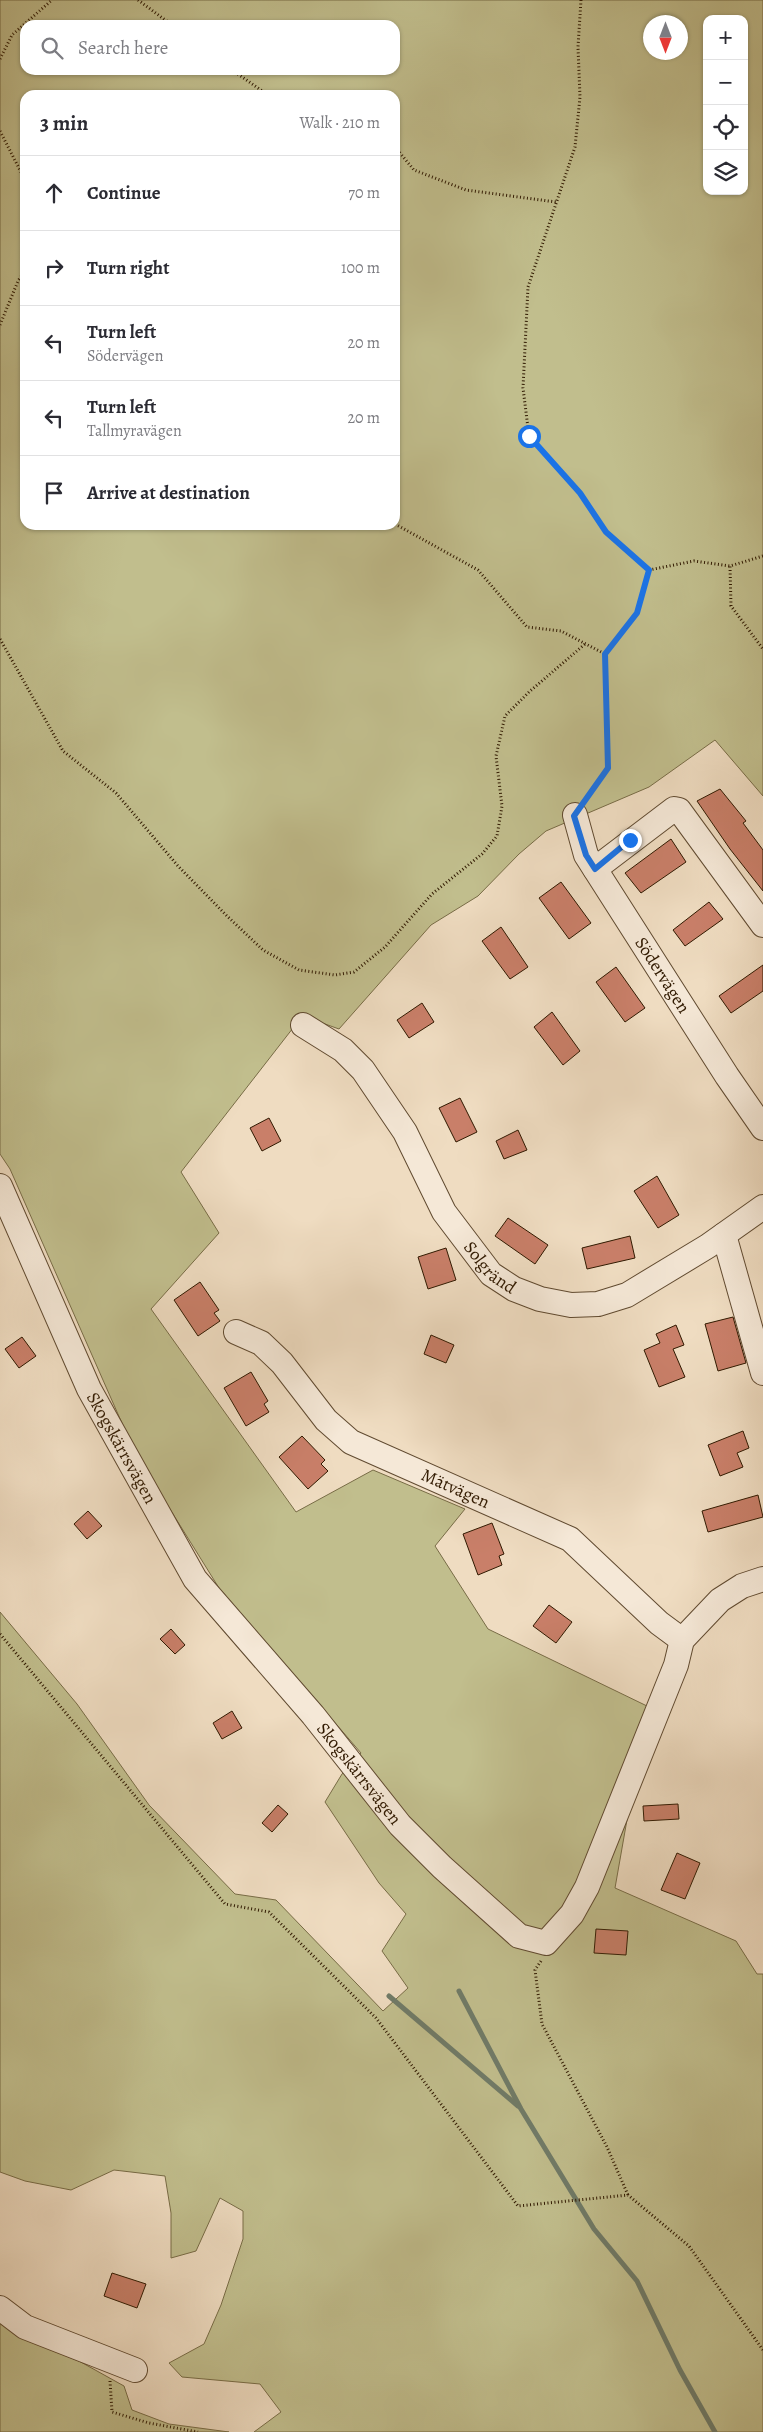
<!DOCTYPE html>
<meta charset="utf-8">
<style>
body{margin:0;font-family:Alegreya,serif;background:#f2f2f3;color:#2b2b33}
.controls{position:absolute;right:15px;top:15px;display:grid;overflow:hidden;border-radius:10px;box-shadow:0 1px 4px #0004}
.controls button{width:45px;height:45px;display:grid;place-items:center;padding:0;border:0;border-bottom:1px solid #e1e1e2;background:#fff;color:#2b2b33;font:25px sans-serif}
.compass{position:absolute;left:643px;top:15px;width:45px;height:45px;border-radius:50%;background:#fff;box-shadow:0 1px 4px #0004;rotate:180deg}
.stop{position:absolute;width:15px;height:15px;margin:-11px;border:4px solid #1a73e8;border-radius:50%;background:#fff}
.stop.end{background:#1a73e8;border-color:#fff;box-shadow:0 1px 5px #0008}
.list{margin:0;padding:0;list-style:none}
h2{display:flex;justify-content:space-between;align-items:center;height:65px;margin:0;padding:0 20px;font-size:21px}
h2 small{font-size:16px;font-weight:400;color:#7c7c81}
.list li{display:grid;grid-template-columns:32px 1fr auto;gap:15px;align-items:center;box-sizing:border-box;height:75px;padding:0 20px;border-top:1px solid #e1e1e2}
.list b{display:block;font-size:19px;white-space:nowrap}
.list p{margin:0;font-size:16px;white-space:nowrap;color:#7c7c81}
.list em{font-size:16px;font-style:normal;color:#7c7c81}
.icon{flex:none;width:28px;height:28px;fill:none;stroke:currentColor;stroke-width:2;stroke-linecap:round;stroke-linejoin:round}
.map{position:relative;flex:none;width:763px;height:2432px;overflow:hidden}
.search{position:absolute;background:#fff;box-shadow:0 1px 4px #0004;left:20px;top:20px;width:380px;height:55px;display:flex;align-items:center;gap:12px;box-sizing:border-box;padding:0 18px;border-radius:15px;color:#7c7c81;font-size:19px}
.panel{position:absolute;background:#fff;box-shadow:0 1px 4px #0004;left:20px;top:90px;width:380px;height:440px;border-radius:15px}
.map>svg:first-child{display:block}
.green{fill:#c1be8d;stroke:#786c46;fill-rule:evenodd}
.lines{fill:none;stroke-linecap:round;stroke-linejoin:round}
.stream{stroke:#707b68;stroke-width:5}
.building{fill:#c97f69;stroke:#301900}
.minor-casing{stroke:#604a30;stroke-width:26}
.path{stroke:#301900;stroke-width:3;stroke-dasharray:1 2.5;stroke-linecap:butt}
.minor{stroke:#f5e8d7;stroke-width:24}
.route{stroke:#1a73e8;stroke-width:6}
.labels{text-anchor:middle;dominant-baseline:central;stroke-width:5;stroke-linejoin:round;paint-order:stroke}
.street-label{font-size:18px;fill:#301900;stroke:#f5e8d7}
</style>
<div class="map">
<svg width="763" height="2432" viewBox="0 0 763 2432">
<rect width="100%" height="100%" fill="#efdcc1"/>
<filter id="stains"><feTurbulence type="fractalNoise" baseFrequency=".004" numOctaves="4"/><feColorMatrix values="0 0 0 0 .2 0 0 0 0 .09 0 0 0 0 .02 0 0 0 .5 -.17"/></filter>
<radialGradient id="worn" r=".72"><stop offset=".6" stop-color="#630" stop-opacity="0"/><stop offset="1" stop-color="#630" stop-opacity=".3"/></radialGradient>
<g class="green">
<path d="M0,0H763V796L715,740L649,787L546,831L519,854L478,896L431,925L339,1029L300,1015L293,1028L181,1172L219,1233L151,1309L296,1512L373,1470L465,1509L435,1546L488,1629L647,1706L615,1888L736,1941L757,1974H763V2432H254L281,2412L260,2384L182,2377L169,2363L204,2344L221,2305L243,2239V2211L220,2198L196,2251L171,2258V2213L165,2176L114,2170L71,2190L25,2181L0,2172V1612L77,1704L149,1805L235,1894L276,1900L383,2011L408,1988L382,1951L406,1914L379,1883L325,1802L342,1774L361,1753L219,1588L163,1498L125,1430L10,1169L0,1154ZM707,19H744V191H707ZM650,22H680V52H650ZM25,25H395V70H25ZM25,95H395V525H25Z"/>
<polygon points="0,2322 17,2336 79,2361 124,2386 132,2410 169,2424 229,2432 0,2432"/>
</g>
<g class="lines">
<g class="stream">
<polyline points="459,1991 521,2109 594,2229 637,2281 680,2370 715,2432"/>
<polyline points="389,1996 518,2106"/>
</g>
</g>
<g class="building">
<polygon points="720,789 746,821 743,823 763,850 763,891 730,849 697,801"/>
<polygon points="671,839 686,862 641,893 625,873"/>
<polygon points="561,882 591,923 569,939 539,898"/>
<polygon points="709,902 723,919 685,946 673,930"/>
<polygon points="501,927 528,967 510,979 482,941"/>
<polygon points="763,965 763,991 731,1013 719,996"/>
<polygon points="616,967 645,1008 625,1022 596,982"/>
<polygon points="422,1003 434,1022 409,1038 397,1020"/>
<polygon points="552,1012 580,1051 563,1065 534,1027"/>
<polygon points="460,1098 477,1132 456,1142 439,1108"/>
<polygon points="269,1118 281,1141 262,1151 250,1128"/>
<polygon points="518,1130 527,1150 504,1159 496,1141"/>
<polygon points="657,1176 679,1215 658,1228 634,1191"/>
<polygon points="508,1218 548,1245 535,1264 495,1236"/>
<polygon points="630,1236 635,1258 587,1269 582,1248"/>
<polygon points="446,1248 456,1280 428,1289 418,1257"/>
<polygon points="200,1282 219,1310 214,1313 220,1321 198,1336 174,1300"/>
<polygon points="733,1317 746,1363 718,1371 705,1324"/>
<polygon points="676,1325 684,1345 673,1349 685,1377 659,1387 644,1350 660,1343 656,1334"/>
<polygon points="431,1335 454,1345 446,1363 424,1354"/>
<polygon points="22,1337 36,1356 19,1368 5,1349"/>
<polygon points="251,1372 268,1401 264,1404 269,1412 246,1426 224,1388"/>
<polygon points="743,1431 749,1448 737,1453 743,1467 720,1476 708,1445"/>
<polygon points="302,1436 325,1460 321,1464 328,1471 308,1489 279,1457"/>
<polygon points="758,1495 763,1517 708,1532 702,1511"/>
<polygon points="88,1511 102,1526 87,1539 74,1524"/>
<polygon points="492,1523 504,1554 499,1556 502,1565 478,1575 463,1534"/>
<polygon points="549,1605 572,1622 556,1643 533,1626"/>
<polygon points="171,1629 185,1645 175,1654 160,1639"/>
<polygon points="232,1711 242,1728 222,1739 213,1723"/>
<polygon points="678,1804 679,1819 644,1821 643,1806"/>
<polygon points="278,1805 288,1814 272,1832 262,1823"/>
<polygon points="677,1853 700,1863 685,1899 661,1890"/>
<polygon points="596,1929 628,1931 626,1955 594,1953"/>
<polygon points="112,2273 146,2284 137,2308 104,2296"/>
</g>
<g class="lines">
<g class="minor-casing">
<g id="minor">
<path id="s1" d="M575,815L586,855L727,1076L763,1128"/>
<polyline points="595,869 674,809 679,810 763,925"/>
<path id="s2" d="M303,1025L343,1050L363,1070L405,1132L444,1212L491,1274L514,1289L540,1299L571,1305L598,1304L627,1295L708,1246L763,1207"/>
<path id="s3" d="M0,1186L89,1389L195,1579L313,1715L400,1825L442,1867L519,1936L546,1943L572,1914L587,1887L676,1665L682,1640L720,1600L742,1586L763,1579"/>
<polyline points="724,1235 763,1373"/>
<path id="s4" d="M236,1332L261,1343L282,1363L326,1420L351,1442L570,1539L659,1623L682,1640"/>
<polyline points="0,2308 25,2327 135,2370"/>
</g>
</g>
<g class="path">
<polyline points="138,0 172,25"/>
<polyline points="581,0 578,47 580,97 575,147 528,287 523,388 529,436 580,493 606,532 649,570 637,613 605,654"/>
<polyline points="0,59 12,35 52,0"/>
<polyline points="232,70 268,95"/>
<polyline points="0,131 25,180"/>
<polyline points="395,147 414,170 466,190 556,202"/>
<polyline points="0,325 18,281 25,271"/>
<polyline points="395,524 478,570 527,627 561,631 605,654 608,768 586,799"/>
<polyline points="763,556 730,566 731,606 763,649"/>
<polyline points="649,570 694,561 730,566"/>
<polyline points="0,639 63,751 116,793 178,866 227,916 263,950 299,970 335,975 354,972 385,947 432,894 482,854 497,836 502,806 496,756 505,716 529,692 585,644"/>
<polyline points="0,1634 225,1904 269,1912 376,2018 518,2206 628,2195 689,2246 763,2350"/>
<polyline points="541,1961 535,1970 542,2024 607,2147 628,2195"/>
<polyline points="110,2381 112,2412 149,2423 198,2432"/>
</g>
<use href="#minor" class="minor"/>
</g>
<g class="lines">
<polyline class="route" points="529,436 580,493 606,532 649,570 637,613 605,654 608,768 574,816 586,855 595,869 630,840"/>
</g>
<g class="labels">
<g class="street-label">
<text stroke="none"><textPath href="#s1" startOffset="184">Södervägen</textPath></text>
<text stroke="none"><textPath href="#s2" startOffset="312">Solgränd</textPath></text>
<text stroke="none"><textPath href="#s3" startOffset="289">Skogskärrsvägen</textPath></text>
<text stroke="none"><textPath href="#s4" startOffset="276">Mätvägen</textPath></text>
<text stroke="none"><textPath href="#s3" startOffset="694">Skogskärrsvägen</textPath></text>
</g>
</g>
<rect width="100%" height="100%" filter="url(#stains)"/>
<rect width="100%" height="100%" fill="url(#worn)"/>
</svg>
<div class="controls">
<button>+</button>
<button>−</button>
<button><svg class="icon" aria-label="locate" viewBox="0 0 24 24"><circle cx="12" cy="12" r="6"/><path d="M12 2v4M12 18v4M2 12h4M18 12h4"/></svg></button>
<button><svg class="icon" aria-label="layers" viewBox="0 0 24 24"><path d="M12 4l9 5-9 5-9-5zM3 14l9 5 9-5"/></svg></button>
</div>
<svg class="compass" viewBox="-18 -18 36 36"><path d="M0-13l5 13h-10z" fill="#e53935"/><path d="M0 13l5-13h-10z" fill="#7c7c81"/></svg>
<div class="stop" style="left:529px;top:436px"></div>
<div class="stop end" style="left:630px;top:840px"></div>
<div class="search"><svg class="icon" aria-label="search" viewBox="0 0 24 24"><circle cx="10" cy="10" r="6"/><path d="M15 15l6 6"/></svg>Search here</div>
<section class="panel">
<h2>3 min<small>Walk · 210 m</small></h2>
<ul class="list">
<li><svg class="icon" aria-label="ahead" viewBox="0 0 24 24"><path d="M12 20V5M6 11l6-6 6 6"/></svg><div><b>Continue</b></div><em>70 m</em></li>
<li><svg class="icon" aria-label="right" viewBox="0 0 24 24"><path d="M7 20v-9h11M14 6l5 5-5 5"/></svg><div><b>Turn right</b></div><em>100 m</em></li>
<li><svg class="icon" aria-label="left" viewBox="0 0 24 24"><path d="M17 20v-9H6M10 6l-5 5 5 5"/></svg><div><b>Turn left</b><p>Södervägen</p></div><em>20 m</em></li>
<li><svg class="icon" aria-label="left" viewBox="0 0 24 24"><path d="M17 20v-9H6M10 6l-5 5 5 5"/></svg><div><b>Turn left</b><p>Tallmyravägen</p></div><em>20 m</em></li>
<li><svg class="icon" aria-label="arrive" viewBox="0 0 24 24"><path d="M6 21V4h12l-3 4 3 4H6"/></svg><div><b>Arrive at destination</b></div></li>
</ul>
</section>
</div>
